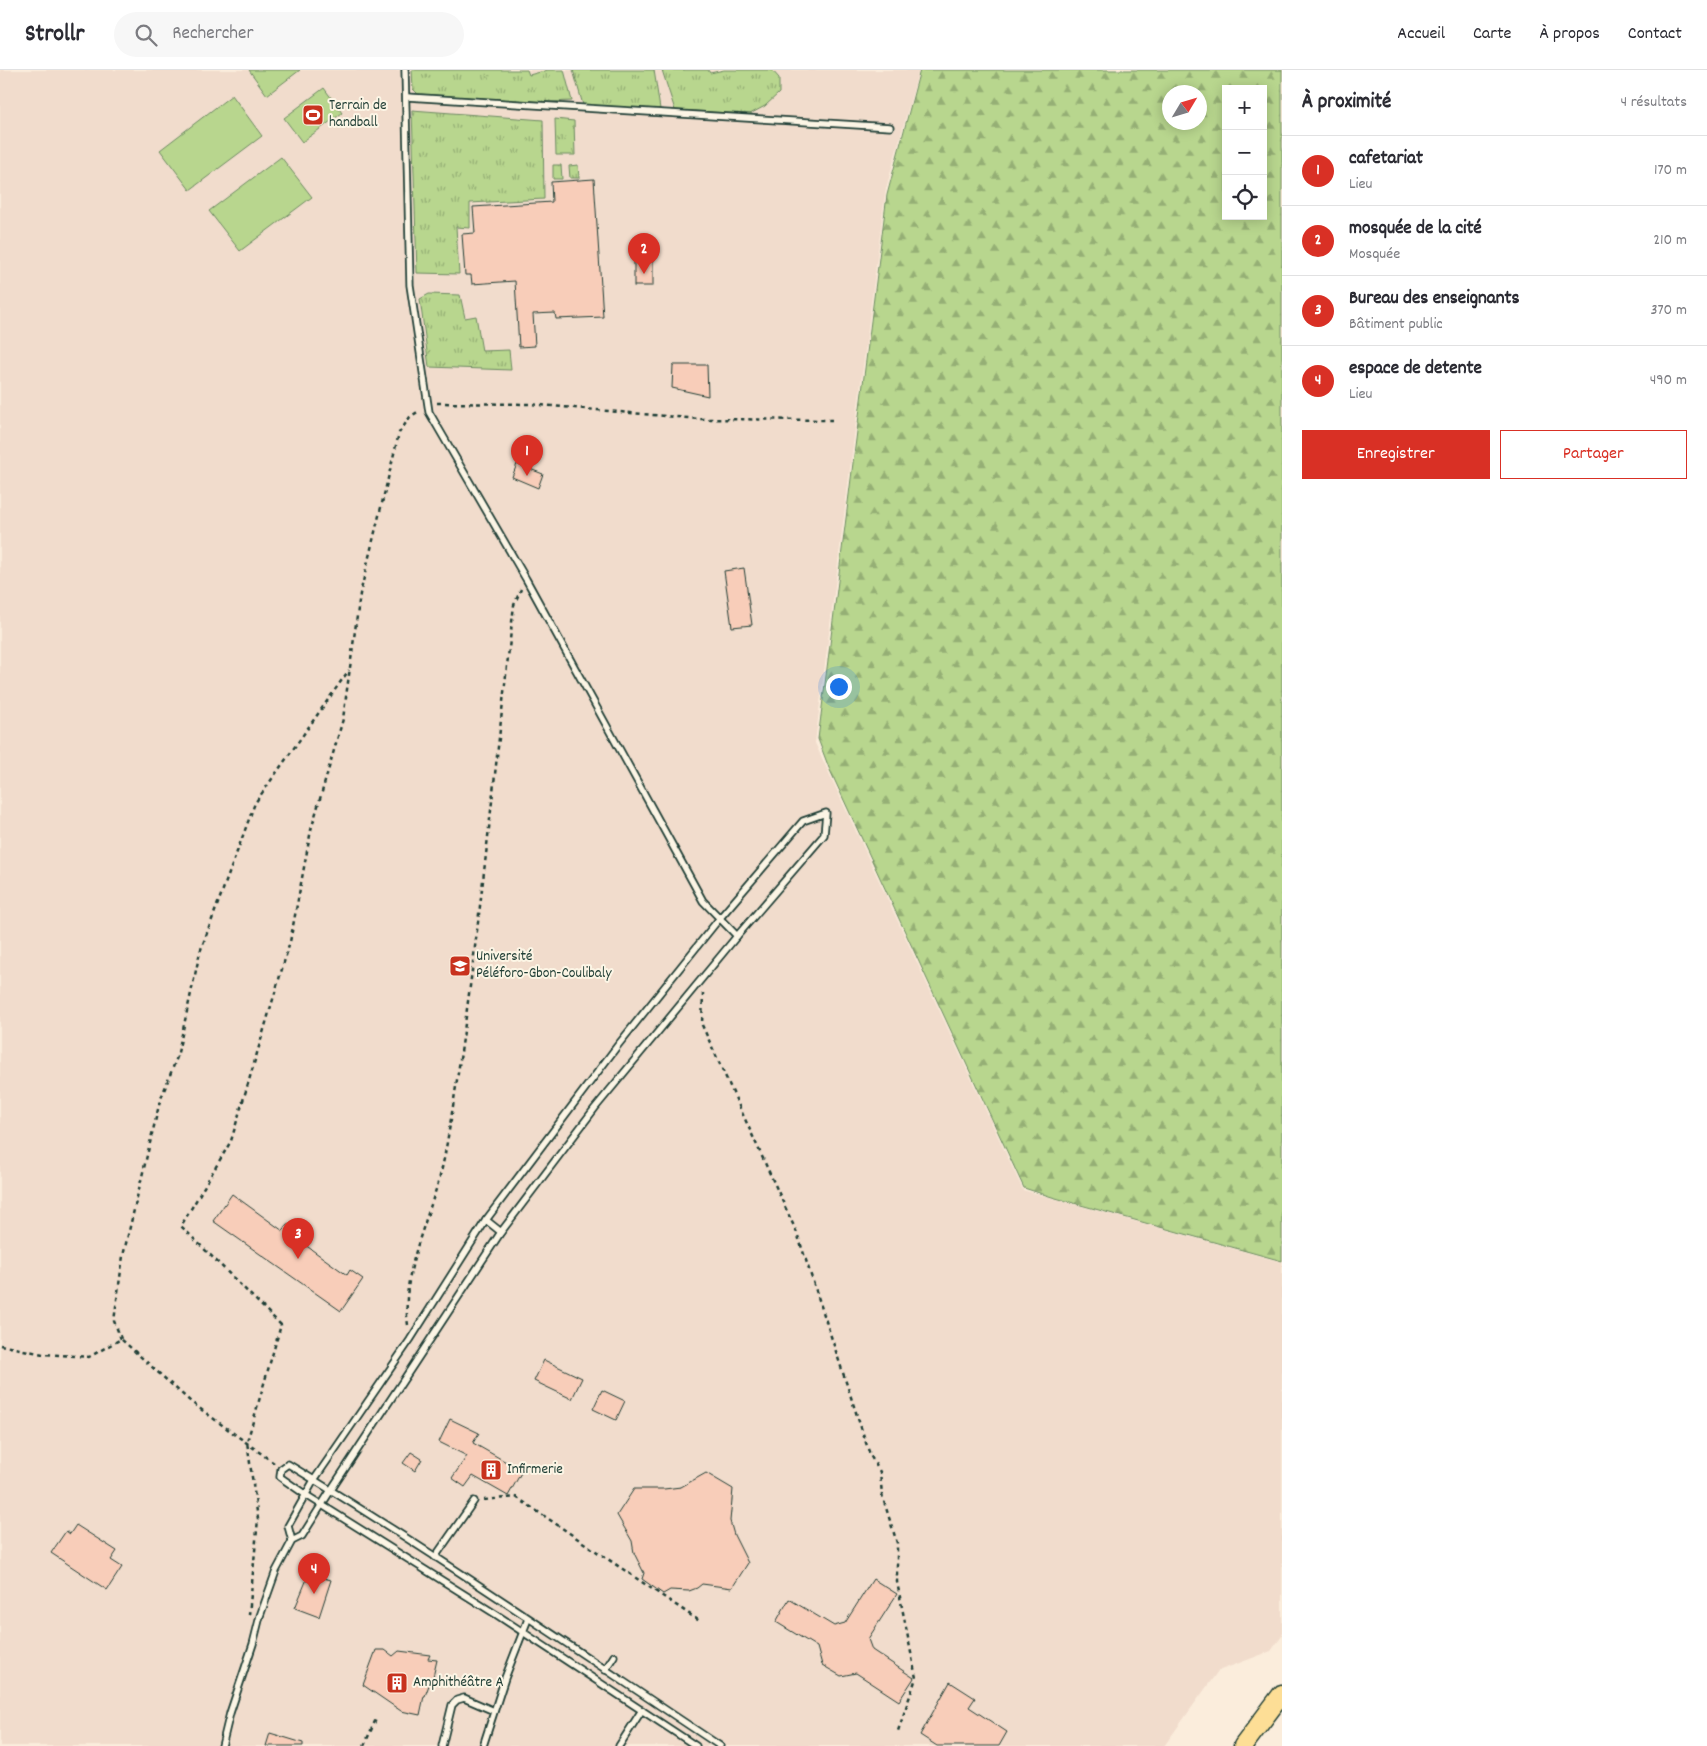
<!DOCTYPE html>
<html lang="fr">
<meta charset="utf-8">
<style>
body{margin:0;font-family:Dekko,sans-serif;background:#f7f7f7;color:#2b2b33}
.controls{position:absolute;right:15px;top:15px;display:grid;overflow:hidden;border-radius:0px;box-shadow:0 2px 12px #0003}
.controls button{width:45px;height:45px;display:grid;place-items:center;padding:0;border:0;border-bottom:1px solid #e1e1e2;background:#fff;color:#2b2b33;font:25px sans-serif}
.compass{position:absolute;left:1162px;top:15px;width:45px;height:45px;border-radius:50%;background:#fff;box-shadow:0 2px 12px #0003;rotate:52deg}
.you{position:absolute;left:838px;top:616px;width:18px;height:18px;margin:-12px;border:4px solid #fff;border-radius:50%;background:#1a73e8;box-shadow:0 0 0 8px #1a73e833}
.badge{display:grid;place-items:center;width:32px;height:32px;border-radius:50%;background:#d93025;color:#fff;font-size:16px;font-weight:700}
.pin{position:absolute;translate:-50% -41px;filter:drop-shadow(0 1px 2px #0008)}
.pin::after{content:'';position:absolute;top:26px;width:18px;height:15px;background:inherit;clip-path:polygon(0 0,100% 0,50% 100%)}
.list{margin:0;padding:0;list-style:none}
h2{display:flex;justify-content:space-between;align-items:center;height:65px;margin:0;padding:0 20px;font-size:21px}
h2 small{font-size:16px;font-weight:400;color:#7c7c81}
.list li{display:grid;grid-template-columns:32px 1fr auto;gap:15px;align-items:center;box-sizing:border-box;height:70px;padding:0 20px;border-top:1px solid #e1e1e2}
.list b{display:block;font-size:19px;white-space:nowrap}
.list p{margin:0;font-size:16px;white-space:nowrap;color:#7c7c81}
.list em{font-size:16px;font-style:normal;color:#7c7c81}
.actions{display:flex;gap:10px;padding:15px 20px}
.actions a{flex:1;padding:11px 0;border:1px solid #d93025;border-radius:0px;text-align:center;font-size:18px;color:#d93025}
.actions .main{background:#d93025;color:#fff}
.icon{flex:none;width:28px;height:28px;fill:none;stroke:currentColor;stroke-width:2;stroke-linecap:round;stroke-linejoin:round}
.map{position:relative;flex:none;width:1282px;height:1676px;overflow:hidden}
header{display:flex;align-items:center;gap:30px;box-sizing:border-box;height:70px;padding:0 25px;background:#fff;border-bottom:1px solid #e1e1e2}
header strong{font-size:24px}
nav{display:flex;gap:28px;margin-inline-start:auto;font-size:18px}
.search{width:350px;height:45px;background:#f7f7f7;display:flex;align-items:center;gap:12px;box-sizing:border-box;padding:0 18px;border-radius:28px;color:#7c7c81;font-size:19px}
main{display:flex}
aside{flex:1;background:#fff}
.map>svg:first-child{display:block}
.built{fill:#f1dccc}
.grass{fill:url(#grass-tufts);stroke:#6c8a61}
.forest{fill:url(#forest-firs);stroke:#6c8a61;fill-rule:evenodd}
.park{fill:#b8d68e;stroke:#6c8a61}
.building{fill:#f8cdb9;stroke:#1f3d34}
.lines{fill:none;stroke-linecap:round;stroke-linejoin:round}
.service-casing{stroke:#1f3d34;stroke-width:9}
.primary-casing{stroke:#1f3d34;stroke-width:21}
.path{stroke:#1f3d34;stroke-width:2.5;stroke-dasharray:4 4;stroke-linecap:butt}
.service{stroke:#fcf5e5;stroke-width:5.5}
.primary{stroke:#fdde96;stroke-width:18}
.labels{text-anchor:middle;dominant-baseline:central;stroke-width:4;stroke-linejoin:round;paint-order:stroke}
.poi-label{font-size:15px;fill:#1f3d34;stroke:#fcf5e5;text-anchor:start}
</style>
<header>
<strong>Strollr</strong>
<div class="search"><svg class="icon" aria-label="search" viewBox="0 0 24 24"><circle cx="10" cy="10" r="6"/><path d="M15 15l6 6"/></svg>Rechercher</div>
<nav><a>Accueil</a><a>Carte</a><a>À propos</a><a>Contact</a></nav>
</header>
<main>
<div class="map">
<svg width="1282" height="1676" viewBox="0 0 1282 1676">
<defs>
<pattern id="grass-tufts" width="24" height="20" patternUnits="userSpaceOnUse" patternTransform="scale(1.25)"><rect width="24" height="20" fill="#b8d68e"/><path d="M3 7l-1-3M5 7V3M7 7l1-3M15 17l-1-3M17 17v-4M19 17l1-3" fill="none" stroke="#95af75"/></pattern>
<pattern id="forest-firs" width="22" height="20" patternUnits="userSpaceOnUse" patternTransform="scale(1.25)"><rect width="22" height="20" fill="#b8d68e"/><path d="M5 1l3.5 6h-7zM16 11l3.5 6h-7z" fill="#95af75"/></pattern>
</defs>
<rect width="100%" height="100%" fill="#fbeddc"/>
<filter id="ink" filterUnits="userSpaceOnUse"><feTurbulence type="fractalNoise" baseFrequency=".02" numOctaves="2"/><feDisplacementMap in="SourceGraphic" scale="10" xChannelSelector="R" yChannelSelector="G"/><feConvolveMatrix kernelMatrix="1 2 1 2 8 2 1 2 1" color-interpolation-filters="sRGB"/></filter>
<g filter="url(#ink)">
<polygon class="built" points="0,0 919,0 886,119 815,673 1023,1120 1282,1192 1282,1566 1271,1581 1218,1601 1164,1676 0,1676"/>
<g class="grass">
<polygon points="412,0 527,0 529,5 548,0 564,0 572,31 544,32 418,24 413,19"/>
<polygon points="573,0 654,0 660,39 583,35"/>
<polygon points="662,0 708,0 710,3 724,0 772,0 779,8 779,23 765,36 750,44 675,40"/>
<polygon points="412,40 543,50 544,129 470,133 470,158 456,157 459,204 417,203"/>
<polygon points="555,49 574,51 575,85 556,85"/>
<polygon points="553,95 561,95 562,109 553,109"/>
<polygon points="578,95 579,108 570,108 569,96"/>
<polygon points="429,224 460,225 465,248 476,246 482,281 509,280 511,300 429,297 420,229"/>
</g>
<path class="forest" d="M920,0H1282V1191L1052,1127L1024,1118L829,698L818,669L887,125ZM1226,19H1263V146H1226ZM1170,22H1200V52H1170Z"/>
<g class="park">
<polygon points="249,0 300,0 267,25"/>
<polygon points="324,18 342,43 302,72 284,48"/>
<polygon points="232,25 262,66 190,120 160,80"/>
<polygon points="281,87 312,127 240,181 209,141"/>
</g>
<g class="building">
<polygon points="594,109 603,247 556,249 555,243 533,244 535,276 519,277 515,211 472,214 471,205 465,205 462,164 475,163 473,137 552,132 551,112"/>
<rect x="634" y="191" width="19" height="25"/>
<polygon points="673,295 707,295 708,326 672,318"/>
<polygon points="517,394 543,404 538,418 512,407"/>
<polygon points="744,498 752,555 732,557 724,501"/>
<polygon points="232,1124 283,1161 288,1153 306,1165 301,1172 347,1205 350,1200 363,1209 341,1241 213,1151"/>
<polygon points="544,1290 582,1308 572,1329 534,1311"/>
<polygon points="602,1320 625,1331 616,1350 593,1339"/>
<polygon points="450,1349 479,1363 473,1373 522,1401 508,1426 473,1406 465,1417 452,1408 467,1386 439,1372"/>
<polygon points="411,1382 422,1389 415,1401 403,1393"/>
<polygon points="706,1403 733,1419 730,1451 734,1465 748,1493 732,1518 702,1514 697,1518 689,1521 670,1520 663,1524 642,1509 644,1503 634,1483 632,1471 617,1445 634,1419 664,1419 681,1417"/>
<polygon points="76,1455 117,1481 111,1490 122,1497 107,1520 51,1483 66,1461 70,1464"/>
<polygon points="309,1504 331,1510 319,1547 295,1538"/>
<polygon points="873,1509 897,1524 868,1569 872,1580 914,1608 899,1631 856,1603 841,1606 822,1595 817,1577 776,1552 789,1529 834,1556 845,1553"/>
<polygon points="376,1580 385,1580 393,1586 399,1581 430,1585 428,1589 437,1590 433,1607 432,1607 425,1626 424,1626 420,1645 401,1641 363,1615"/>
<polygon points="950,1612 975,1628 969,1637 1007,1662 999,1676 937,1676 920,1665"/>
<polygon points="270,1663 303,1673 303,1676 266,1676"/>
</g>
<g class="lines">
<g class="service-casing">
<g id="service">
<polyline points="405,0 410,215 429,342 526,509 703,831 737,866"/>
<polyline points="407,27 890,57"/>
<polyline points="486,1150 501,1162"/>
<polyline points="435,1487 474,1431"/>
<polyline points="605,1600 614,1586"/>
<polyline points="222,1676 230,1643 253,1574 260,1546 276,1501 292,1471 302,1466 331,1420 501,1162 595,1038 737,866 824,765 826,743 803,751 719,849 618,975 486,1150 410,1270 314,1410 288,1456 292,1471"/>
<polyline points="442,1676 452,1635 457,1630 464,1628 494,1641"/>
<polyline points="483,1676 505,1608 528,1549"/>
<polyline points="619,1676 642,1640"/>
<path d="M696,1676L497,1545L306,1425L280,1407L281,1399L288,1394C435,1483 577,1581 720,1676"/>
</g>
</g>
<g class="primary-casing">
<polyline id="primary" points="1243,1676 1282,1624"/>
</g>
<g class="path">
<polyline points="437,333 529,334 699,349 832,350"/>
<polyline points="703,923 702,955 797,1163 870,1385 880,1402 882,1425 897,1473 897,1512 916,1608 898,1661"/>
<path d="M408,1255C401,1209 424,1159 437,1116C444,1095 447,1071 451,1049C478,878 494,706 514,535L521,519"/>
<polyline points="121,1269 114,1251 123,1186 160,1031 177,987 200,882 255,733 349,600"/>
<polyline points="0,1275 43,1284 89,1287 121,1269 191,1332 274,1393"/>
<polyline points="484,1430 516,1427 701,1552"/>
<polyline points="249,1545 258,1449 247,1372 281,1255 181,1156 231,1071 290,872 311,760 343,649 360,524 399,363 410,347 419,341"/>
<polyline points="364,1676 376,1649"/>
</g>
<use href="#service" class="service"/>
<use href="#primary" class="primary"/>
</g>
</g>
<defs>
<g id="stadium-square" transform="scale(1.125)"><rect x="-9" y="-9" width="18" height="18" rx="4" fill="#c8321e" stroke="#fcf5e5"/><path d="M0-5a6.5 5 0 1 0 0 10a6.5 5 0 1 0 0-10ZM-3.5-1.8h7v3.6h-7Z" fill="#fff"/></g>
<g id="university-square" transform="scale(1.125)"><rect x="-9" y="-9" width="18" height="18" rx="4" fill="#c8321e" stroke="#fcf5e5"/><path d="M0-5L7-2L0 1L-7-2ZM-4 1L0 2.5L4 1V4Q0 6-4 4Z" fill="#fff"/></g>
<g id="building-square" transform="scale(1.125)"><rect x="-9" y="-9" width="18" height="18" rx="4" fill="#c8321e" stroke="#fcf5e5"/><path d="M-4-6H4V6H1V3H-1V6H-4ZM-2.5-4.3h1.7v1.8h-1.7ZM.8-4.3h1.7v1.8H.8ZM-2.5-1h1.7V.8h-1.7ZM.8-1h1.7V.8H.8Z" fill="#fff"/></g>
</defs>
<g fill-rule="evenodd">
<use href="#stadium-square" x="313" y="45"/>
<use href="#university-square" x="460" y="896"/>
<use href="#building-square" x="491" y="1400"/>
<use href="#building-square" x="397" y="1613"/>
</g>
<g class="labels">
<g class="poi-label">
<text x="329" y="36">Terrain de<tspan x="329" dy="17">handball</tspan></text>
<text x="476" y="887">Université<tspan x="476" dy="17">Péléforo-Gbon-Coulibaly</tspan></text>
<text x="507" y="1400">Infirmerie</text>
<text x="413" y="1613">Amphithéâtre A</text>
</g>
</g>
</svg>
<div class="controls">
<button>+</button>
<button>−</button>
<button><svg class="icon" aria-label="locate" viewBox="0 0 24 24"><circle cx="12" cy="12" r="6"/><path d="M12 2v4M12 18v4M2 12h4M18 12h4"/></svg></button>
</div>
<svg class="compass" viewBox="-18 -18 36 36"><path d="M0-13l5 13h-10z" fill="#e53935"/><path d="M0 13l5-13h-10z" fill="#7c7c81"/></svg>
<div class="you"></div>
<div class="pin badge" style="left:527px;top:406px">1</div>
<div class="pin badge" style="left:644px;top:204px">2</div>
<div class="pin badge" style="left:298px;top:1189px">3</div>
<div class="pin badge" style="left:314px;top:1524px">4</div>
</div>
<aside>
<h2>À proximité<small>4 résultats</small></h2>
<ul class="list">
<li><span class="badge">1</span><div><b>cafetariat</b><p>Lieu</p></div><em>170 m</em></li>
<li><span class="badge">2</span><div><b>mosquée de la cité</b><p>Mosquée</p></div><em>210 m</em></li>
<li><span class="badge">3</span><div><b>Bureau des enseignants</b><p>Bâtiment public</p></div><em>370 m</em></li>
<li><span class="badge">4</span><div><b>espace de detente</b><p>Lieu</p></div><em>490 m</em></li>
</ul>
<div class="actions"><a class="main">Enregistrer</a><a>Partager</a></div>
</aside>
</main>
